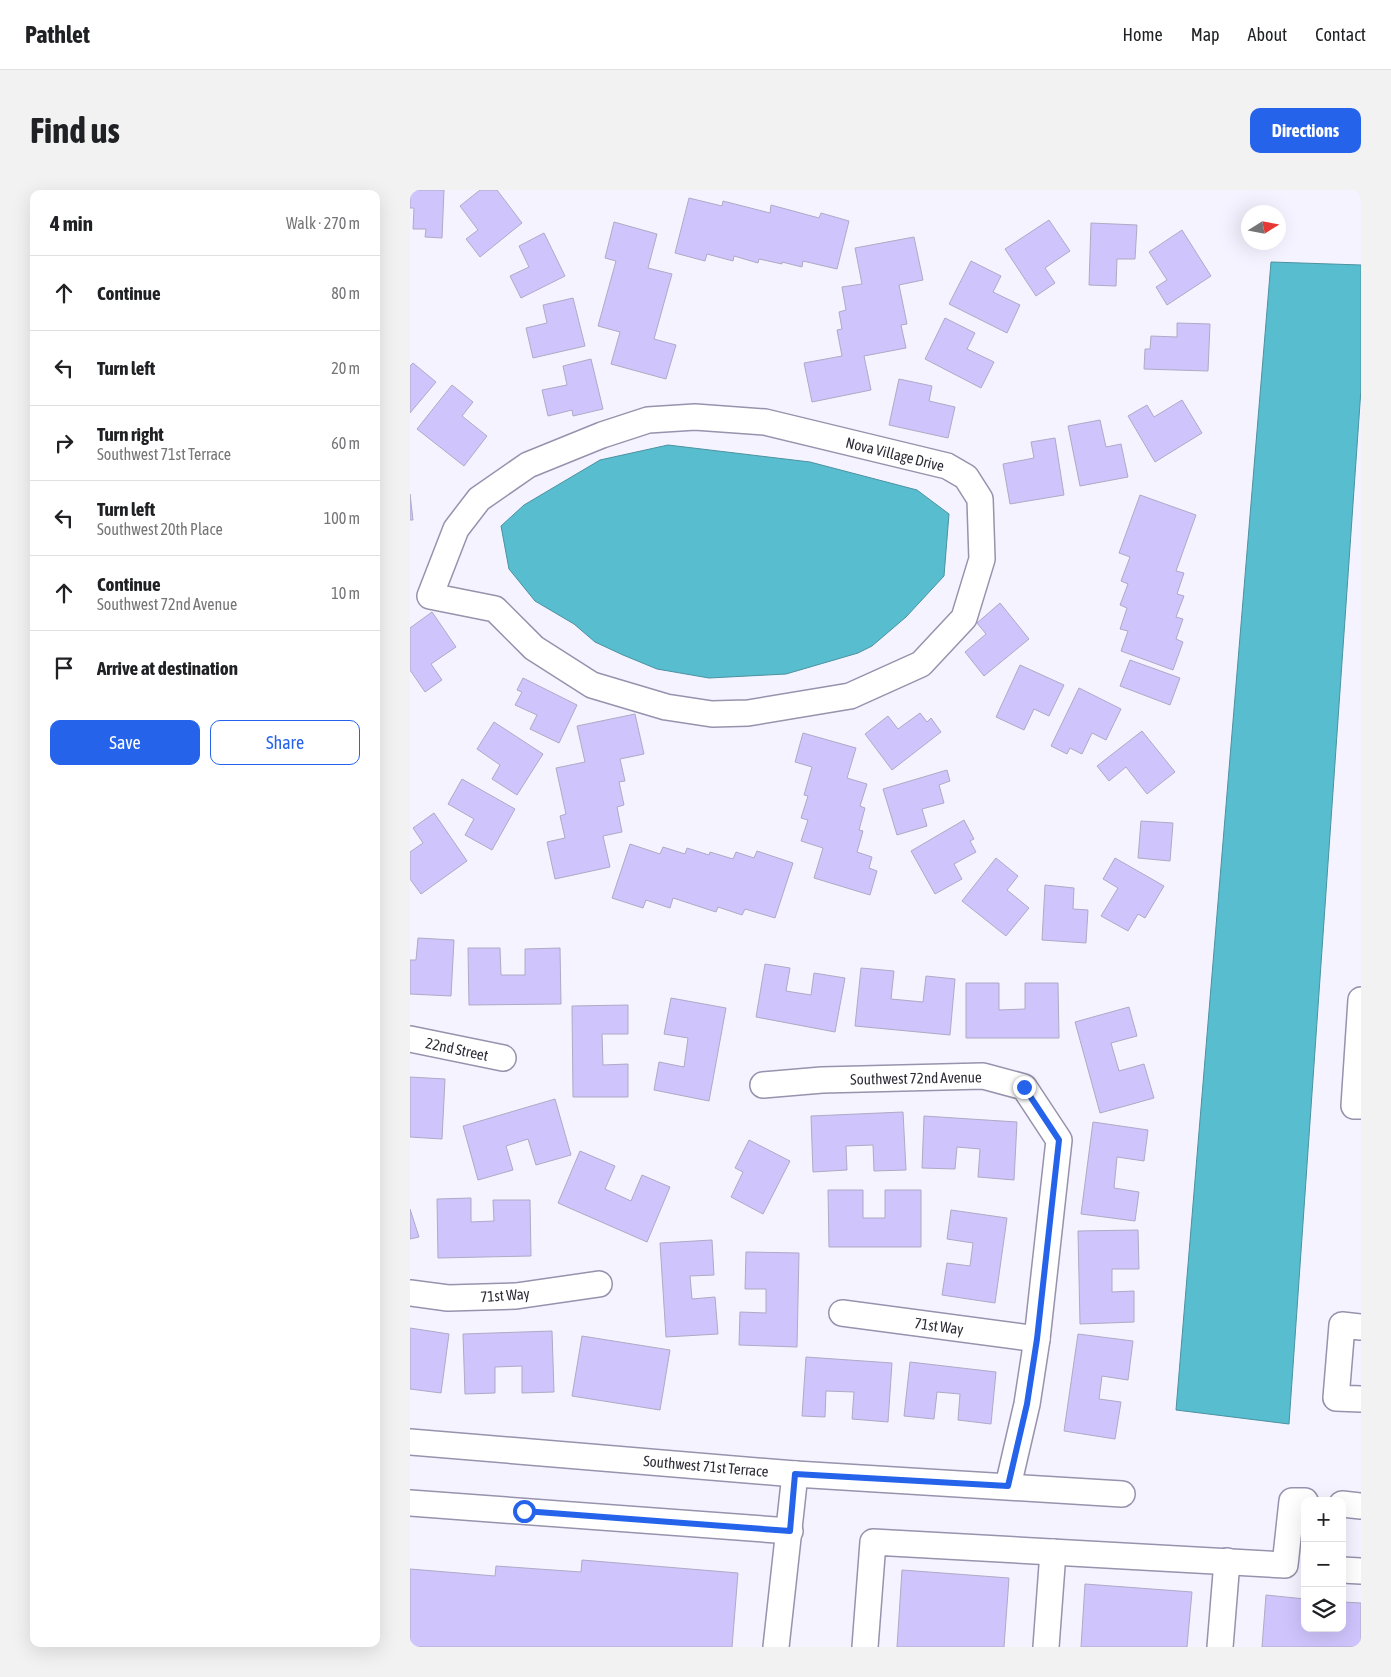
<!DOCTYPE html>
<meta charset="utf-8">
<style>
body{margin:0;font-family:"Asap Condensed",sans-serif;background:#f2f2f2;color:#202124}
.controls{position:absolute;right:15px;bottom:15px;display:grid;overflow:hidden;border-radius:10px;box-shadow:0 5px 20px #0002}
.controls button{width:45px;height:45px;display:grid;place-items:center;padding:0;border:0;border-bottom:1px solid #e0e0e0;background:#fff;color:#202124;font:25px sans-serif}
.compass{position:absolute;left:831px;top:15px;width:45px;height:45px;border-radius:50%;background:#fff;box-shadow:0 5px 20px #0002;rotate:79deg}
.stop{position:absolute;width:15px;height:15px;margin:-11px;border:4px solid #2563eb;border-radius:50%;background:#fff}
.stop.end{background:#2563eb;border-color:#fff;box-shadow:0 1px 5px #0008}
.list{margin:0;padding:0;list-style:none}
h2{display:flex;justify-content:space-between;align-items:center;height:65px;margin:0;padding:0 20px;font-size:21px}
h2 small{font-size:16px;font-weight:400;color:#757577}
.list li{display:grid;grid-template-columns:32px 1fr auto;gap:15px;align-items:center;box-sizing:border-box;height:75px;padding:0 20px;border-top:1px solid #e0e0e0}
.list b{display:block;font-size:19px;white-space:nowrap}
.list p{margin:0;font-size:16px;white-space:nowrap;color:#757577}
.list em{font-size:16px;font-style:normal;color:#757577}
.actions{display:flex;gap:10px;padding:15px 20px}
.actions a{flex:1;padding:11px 0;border:1px solid #2563eb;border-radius:10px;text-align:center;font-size:18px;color:#2563eb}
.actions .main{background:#2563eb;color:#fff}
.icon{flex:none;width:28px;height:28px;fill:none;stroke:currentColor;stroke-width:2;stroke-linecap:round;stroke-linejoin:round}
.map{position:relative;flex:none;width:951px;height:1457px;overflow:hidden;border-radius:10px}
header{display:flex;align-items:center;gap:30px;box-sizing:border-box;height:70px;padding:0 25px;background:#fff;border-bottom:1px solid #e0e0e0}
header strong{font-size:24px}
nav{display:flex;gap:28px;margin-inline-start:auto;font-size:18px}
.intro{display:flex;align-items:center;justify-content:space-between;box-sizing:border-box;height:120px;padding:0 30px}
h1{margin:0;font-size:35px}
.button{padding:12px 22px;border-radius:10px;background:#2563eb;color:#fff;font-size:18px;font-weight:700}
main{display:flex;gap:30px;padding:0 30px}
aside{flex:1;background:#fff;border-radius:10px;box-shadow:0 5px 20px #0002}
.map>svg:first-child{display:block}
.water{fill:#58bdcf;stroke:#4b92a1}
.building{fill:#cfc4fc;stroke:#afaac5}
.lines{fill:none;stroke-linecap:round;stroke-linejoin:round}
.minor-casing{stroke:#9792ad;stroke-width:28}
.minor{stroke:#fff;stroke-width:25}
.route{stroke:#2563eb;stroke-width:6}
.labels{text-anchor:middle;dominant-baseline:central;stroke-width:4;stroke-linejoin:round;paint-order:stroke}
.street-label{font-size:15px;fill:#2e2c37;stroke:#fff}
</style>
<header>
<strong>Pathlet</strong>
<nav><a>Home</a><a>Map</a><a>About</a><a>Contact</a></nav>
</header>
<div class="intro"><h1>Find us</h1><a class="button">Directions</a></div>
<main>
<aside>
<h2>4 min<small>Walk · 270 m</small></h2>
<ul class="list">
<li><svg class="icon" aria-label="ahead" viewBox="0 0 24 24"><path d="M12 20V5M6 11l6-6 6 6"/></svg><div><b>Continue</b></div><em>80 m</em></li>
<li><svg class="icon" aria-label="left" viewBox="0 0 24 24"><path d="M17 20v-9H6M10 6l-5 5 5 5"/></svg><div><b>Turn left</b></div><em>20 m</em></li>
<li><svg class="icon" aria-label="right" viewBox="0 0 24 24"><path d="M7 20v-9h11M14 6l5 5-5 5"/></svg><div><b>Turn right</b><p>Southwest 71st Terrace</p></div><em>60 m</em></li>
<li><svg class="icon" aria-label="left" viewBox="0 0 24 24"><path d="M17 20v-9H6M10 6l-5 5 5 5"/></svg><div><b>Turn left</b><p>Southwest 20th Place</p></div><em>100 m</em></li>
<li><svg class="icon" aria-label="ahead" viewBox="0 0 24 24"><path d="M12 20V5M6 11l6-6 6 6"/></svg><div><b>Continue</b><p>Southwest 72nd Avenue</p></div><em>10 m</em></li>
<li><svg class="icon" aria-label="arrive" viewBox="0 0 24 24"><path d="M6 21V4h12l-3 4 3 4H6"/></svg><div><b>Arrive at destination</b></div></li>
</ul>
<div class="actions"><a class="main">Save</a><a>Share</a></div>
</aside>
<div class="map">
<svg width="951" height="1457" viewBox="0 0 951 1457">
<rect width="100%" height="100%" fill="#f5f3ff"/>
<g class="water">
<polygon points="861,72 951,75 951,199 879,1234 766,1220"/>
<polygon points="258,255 400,272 507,300 539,324 534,386 496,427 462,456 448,463 376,484 299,488 247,479 213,465 185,452 164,434 125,411 99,379 91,336 114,315 190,270"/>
</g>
<g class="building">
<polygon points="0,0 34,0 32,48 15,47 16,39 3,39 4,18 0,18"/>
<polygon points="70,0 87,0 112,33 70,67 56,49 68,40 50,16"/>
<polygon points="279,8 312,16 313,11 360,23 361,15 409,28 411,23 439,31 427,79 393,71 392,77 372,72 372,74 349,69 348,73 324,66 323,71 297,64 295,71 265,63"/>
<polygon points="639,30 660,61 635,78 645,93 626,106 595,59"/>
<polygon points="204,32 247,44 238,78 262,84 244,149 266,155 256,189 201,174 210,142 188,136 206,71 195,68"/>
<polygon points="681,33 727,35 725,69 707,69 706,96 679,95"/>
<polygon points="772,40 801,86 757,115 746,97 757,90 739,62"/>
<polygon points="134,43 155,86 111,108 100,86 119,77 109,56"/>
<polygon points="504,47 513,90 489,95 497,134 491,135 496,158 454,166 461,200 402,212 394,173 432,166 427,140 432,139 429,122 436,120 432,97 452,94 445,58"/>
<polygon points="561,71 591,86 583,102 610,115 597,143 539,114"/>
<polygon points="163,108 175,156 123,168 116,138 137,133 133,115"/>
<polygon points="535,128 565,143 557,159 584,172 571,198 515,169"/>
<polygon points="767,133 800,134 798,181 734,179 735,159 740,159 741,146 767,147"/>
<polygon points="181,169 193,219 163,226 162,220 138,226 132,200 157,195 153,176"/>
<polygon points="3,173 26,192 0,223 0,176"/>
<polygon points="489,189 522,196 519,211 545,217 538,248 479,235"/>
<polygon points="42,195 63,212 52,226 77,246 54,276 7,239"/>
<polygon points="772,210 792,243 745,272 718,226 737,215 744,227"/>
<polygon points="690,230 696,257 711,254 718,287 670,296 658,236"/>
<polygon points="645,248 654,305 600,314 593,274 624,268 621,252"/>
<polygon points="0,304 3,330 0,330"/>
<polygon points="730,305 786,325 766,381 774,383 767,404 774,406 766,427 773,429 766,449 773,452 763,480 711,461 718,441 710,439 717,418 710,415 718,394 711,391 720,367 709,363"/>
<polygon points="590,413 619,449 574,486 555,462 576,444 567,433"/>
<polygon points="22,422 46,457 21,474 32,490 15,502 0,480 0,438"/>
<polygon points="720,470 770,488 760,515 710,496"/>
<polygon points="610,475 654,495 639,526 624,519 614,540 586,527"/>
<polygon points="113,488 167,515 149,553 120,539 127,525 105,515 112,502 107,500"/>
<polygon points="669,498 711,519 696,550 682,543 672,564 660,558 657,564 641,556"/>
<polygon points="510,523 517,532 521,528 531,542 482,580 455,544 478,526 488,539"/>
<polygon points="225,524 234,564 210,569 215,591 209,592 214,615 207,617 212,642 193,646 200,677 145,689 137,652 155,648 150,626 156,624 146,578 175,572 167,536"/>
<polygon points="84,532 133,564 107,605 82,589 90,575 67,559"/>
<polygon points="732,541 765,582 737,604 716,577 699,591 687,576"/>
<polygon points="393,543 446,558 437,588 457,594 450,616 455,618 449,640 453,641 447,662 462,667 459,678 467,681 460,705 404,688 413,658 391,651 398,630 391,628 398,606 394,605 402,577 385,572"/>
<polygon points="537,580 540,591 529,595 534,613 512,619 517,636 487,645 473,599"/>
<polygon points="52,589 105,619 82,660 55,645 64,629 38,614"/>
<polygon points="24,623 57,671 11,704 0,689 0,662 13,653 3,638"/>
<polygon points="554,630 564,649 560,651 566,662 544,674 552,689 525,704 501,661"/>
<polygon points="731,631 763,633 760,671 728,668"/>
<polygon points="220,654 250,664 253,657 275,664 277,658 299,665 300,662 323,669 326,662 344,668 347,661 383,673 365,728 335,719 332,725 308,717 306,722 263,708 260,718 236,710 233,718 202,708"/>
<polygon points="586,668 608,686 597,700 619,718 596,746 552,711"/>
<polygon points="705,668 754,696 735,728 728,724 718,741 691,726 708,698 693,689"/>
<polygon points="635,695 664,698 663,719 678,720 676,753 632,750"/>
<polygon points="8,748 44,750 41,806 0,804 0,770 6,770"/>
<polygon points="58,758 90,758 91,785 115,785 115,759 150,758 151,814 59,815"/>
<polygon points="355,774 380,778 376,801 401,805 404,783 435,788 425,842 346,827"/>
<polygon points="451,778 484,781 481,809 513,812 516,786 545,789 540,845 445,836"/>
<polygon points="556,793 589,793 589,820 615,819 615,793 648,793 649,848 556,848"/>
<polygon points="261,808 316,818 299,911 244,900 249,872 274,877 278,848 254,844"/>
<polygon points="218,815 218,844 192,844 193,875 218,874 218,907 163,907 162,816"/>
<polygon points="719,817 727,846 701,853 709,881 734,874 744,908 690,923 665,832"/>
<polygon points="0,887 35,889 32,949 0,947"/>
<polygon points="145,909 161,965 126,975 118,949 96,956 103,980 68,990 53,936"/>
<polygon points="493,922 496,980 464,981 463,955 436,956 437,980 403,982 401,926"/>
<polygon points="514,926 607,932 604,990 568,987 570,959 547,957 545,979 512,978"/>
<polygon points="683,932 738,940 734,971 707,967 704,998 729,1002 725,1031 671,1024"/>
<polygon points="339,950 380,971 353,1024 321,1007 333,982 325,978"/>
<polygon points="170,961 205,976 195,999 221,1011 232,985 260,997 237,1052 148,1013"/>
<polygon points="418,1000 453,1000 453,1028 475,1028 475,1000 511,1000 511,1057 419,1057"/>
<polygon points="61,1008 61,1032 84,1031 83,1010 120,1010 121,1066 28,1068 27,1009"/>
<polygon points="0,1019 9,1047 0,1049"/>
<polygon points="541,1020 597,1028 585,1113 532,1105 537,1073 560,1076 563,1053 537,1049"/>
<polygon points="728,1040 729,1079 702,1079 702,1102 724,1101 724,1132 670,1134 668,1041"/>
<polygon points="302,1050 304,1085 280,1086 282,1109 305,1107 308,1144 256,1147 250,1053"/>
<polygon points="336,1062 389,1063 387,1157 329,1155 330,1122 356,1123 356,1099 335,1099"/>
<polygon points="0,1138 39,1144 31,1203 0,1199"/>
<polygon points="142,1141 144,1202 112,1203 112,1176 85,1177 85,1203 55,1204 53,1144"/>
<polygon points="668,1144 723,1151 718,1190 692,1186 689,1209 711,1212 705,1249 654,1241"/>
<polygon points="172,1146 260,1160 250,1220 162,1206"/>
<polygon points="396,1167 482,1173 478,1232 442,1229 444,1202 416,1201 415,1227 392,1226"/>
<polygon points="500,1172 586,1182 581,1234 548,1230 550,1204 527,1202 524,1229 494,1226"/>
<polygon points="172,1370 328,1383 322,1457 0,1457 0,1379 85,1386 86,1376 171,1382"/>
<polygon points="492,1380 599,1388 594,1457 487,1457"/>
<polygon points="675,1394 782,1402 777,1457 671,1457"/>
<polygon points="856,1405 895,1409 895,1438 932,1438 932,1412 951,1413 951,1457 852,1457"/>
</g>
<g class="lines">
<g class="minor-casing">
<g id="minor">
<polygon points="285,227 355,232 537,276 556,287 570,309 572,369 554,428 511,474 440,506 338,523 302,524 256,517 182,495 124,458 85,419 20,406 46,339 69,309 118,275 192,245 238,230"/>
<polyline points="951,810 944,916 951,916"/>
<polyline points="0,849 93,868"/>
<polyline points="353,895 412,890 573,886 614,897 649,950 627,1149 617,1214 598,1296"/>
<polyline points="0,1103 38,1108 106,1106 189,1094"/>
<polyline points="432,1123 627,1149"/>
<polyline points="951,1137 932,1135 926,1208 951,1209"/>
<polyline points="0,1252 385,1284 712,1304"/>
<polyline points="0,1313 380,1341"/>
<polyline points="932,1314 951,1316"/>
<polyline points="932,1380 951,1381"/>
<polyline points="366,1457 385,1284"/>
<polyline points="455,1457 463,1352 875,1375 882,1311 895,1311"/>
<polyline points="636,1457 643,1362"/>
<polyline points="810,1457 817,1371"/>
</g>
</g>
<use href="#minor" class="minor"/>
</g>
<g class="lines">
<polyline class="route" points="114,1321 380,1341 385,1284 598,1296 617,1214 627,1149 649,950 614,897"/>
</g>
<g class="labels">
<g class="street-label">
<text transform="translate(485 264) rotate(14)">Nova Village Drive</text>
<text transform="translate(47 859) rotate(12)">22nd Street</text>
<text transform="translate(506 888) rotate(-1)">Southwest 72nd Avenue</text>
<text transform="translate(95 1105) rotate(-4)">71st Way</text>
<text transform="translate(529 1136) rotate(8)">71st Way</text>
<text transform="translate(296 1276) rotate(5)">Southwest 71st Terrace</text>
</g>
</g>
</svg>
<div class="controls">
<button>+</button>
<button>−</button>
<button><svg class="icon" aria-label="layers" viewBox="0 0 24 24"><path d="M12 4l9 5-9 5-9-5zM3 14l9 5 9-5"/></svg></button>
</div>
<svg class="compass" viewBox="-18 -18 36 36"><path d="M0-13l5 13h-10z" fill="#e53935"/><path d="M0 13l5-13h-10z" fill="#757577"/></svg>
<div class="stop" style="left:114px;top:1321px"></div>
<div class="stop end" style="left:614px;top:897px"></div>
</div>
</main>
